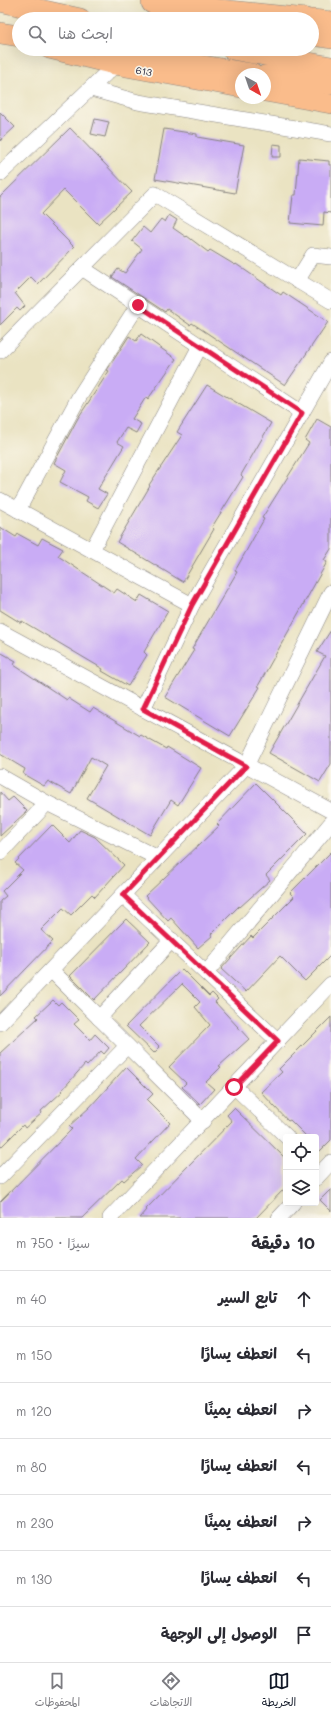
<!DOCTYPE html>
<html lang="ar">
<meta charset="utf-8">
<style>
body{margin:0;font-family:Mali,"Playpen Sans Arabic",sans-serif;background:#f2f2f3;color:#2b2b33;direction:rtl}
.controls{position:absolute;right:12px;bottom:12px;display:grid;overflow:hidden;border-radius:4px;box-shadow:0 4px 16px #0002}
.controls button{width:36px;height:36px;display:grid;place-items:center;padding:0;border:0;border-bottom:1px solid #e1e1e2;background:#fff;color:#2b2b33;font:20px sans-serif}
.compass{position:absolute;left:235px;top:68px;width:36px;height:36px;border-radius:50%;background:#fff;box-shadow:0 4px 16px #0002;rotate:140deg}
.stop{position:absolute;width:12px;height:12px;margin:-9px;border:3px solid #e11d48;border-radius:50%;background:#fff}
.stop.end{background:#e11d48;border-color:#fff;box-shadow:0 1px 4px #0008}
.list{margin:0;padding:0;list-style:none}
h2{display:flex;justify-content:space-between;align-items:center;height:52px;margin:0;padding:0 16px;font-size:17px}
h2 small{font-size:13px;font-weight:400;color:#7c7c81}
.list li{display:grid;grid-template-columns:26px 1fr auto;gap:12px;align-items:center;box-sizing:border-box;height:56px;padding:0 16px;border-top:1px solid #e1e1e2}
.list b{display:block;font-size:15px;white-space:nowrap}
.list em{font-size:13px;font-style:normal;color:#7c7c81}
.icon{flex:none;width:22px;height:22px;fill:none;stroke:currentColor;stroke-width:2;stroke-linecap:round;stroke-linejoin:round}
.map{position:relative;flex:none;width:331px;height:1218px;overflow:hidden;direction:ltr}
.search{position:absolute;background:#fff;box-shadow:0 4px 16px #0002;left:12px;right:12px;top:12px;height:44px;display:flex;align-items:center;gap:10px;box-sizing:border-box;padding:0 14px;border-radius:22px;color:#7c7c81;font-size:15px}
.sheet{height:444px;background:#fff}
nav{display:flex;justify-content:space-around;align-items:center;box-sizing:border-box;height:56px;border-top:1px solid #e1e1e2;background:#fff;font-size:11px;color:#7c7c81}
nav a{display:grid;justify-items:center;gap:2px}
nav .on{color:#111827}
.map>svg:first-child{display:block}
.building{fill:#c9acf5}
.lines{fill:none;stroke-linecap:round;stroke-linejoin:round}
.minor-casing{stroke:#86827e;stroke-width:16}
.major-casing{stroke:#86827e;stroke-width:20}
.highway-casing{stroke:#86827e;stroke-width:22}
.minor{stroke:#fff;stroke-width:15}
.major{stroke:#fabc8b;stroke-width:19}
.highway{stroke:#fabc8b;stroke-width:21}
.route{stroke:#e11d48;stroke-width:5}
.labels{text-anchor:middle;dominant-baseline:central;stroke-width:3.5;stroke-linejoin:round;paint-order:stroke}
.street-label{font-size:10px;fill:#22223b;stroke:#fbf7ec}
</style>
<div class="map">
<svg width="331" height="1218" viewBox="0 0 331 1218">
<rect width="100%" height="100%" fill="#fbf7ec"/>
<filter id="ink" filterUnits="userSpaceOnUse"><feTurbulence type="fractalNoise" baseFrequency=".025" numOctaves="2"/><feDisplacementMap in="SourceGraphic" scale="8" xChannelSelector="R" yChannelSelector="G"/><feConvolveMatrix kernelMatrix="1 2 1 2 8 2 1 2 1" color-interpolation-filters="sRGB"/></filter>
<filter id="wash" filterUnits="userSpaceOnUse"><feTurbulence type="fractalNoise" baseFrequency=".012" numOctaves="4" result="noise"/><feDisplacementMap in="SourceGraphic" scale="16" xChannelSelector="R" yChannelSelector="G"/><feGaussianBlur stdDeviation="0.9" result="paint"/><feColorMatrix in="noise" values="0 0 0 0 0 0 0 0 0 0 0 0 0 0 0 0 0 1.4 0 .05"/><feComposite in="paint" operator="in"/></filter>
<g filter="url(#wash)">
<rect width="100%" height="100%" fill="#eae3c2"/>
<g id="blocks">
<g class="building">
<polygon points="0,112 15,127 0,141"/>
<polygon points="95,119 109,122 105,137 91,134"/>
<polygon points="70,128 132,192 98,224 64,190 41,214 74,247 38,284 31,277 15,293 25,306 20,311 17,308 0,325 0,197"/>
<polygon points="164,129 197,134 197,137 244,145 235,193 155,179"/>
<polygon points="273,144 281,145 281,157 272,157"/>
<polygon points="299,158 329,161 329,165 331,165 331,213 324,212 323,226 290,223 293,195 296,195"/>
<polygon points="169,215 177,220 173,228 186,237 187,236 208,252 210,250 235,265 236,264 281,295 283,292 328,322 285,385 192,323 190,325 167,309 165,312 112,277 118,269 125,273 142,249 132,241 143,227 150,233 161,219 165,222"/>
<polygon points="141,334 176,359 148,399 146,397 132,419 141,424 136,433 126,428 117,442 124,446 98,489 107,494 98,508 86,501 88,497 60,482 66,470 54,463 78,418 109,371 107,370 129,336 136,341"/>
<polygon points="207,385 271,423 241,475 243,477 212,527 214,529 183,582 117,542 150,486 149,485 182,435 177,432"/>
<polygon points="317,419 331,427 331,549 324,560 327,562 258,686 260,687 230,736 165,697 194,650 192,649 237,572 235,571 264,519 262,518 309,443 305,440"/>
<polygon points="0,527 16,537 18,534 38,545 42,538 63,549 58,556 114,593 117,589 137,602 141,595 168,611 144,652 147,655 128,686 102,671 103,669 22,621 21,623 0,610"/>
<polygon points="331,630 331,764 320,782 269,753 325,656 317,652"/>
<polygon points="0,652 16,661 14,665 67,700 68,698 90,712 93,708 140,736 141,735 166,749 167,747 201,768 178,805 171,800 150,835 87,798 106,766 91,757 71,794 48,781 44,786 23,774 25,769 0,754"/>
<polygon points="256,783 307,834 266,875 270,880 240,907 239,906 211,934 212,936 198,948 171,918 168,921 145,896 219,826 217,824"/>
<polygon points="0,792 8,801 13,797 27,811 0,836"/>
<polygon points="52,825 70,843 80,830 95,837 124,865 95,897 92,894 71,915 63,908 41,930 53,941 0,996 0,901 6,896 2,891 23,870 15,863"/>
<polygon points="331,852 331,955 305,981 280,956 246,992 221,969 251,936 253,938 294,897 290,893"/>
<polygon points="126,919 150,942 94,1000 70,976"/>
<polygon points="182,969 209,996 212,993 218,999 215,1002 249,1039 219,1066 221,1067 206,1082 214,1089 200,1104 182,1087 186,1083 169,1067 210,1025 195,1007 200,1002 182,984 139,1026 160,1047 154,1053 126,1026"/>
<polygon points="53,1000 58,1005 61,1002 79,1020 74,1024 90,1040 95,1034 109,1048 104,1054 101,1051 87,1066 85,1064 62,1090 63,1091 41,1111 42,1113 25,1128 23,1125 0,1148 0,1053 38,1018 36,1016"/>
<polygon points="331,1017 331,1140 320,1151 316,1147 316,1137 307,1137 290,1120 288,1121 261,1092 282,1072 279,1069"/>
<polygon points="126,1067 153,1094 147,1100 170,1123 136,1159 142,1165 124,1181 122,1179 82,1218 0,1218 0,1202 72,1129 69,1126 90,1107"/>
<polygon points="234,1108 286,1159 286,1187 256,1218 140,1218 147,1210 146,1209 232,1121 227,1115"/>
<polygon points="331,1189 331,1211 320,1200"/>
</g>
</g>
</g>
<g filter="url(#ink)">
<use href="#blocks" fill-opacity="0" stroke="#86827e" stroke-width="1"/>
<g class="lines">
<g class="minor-casing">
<g id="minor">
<polyline points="91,89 138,102 331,134"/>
<polyline points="0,174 115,65"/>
<polyline points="82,268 302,413"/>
<polyline points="297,281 313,255 331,257"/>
<polyline points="0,351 155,194 331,301"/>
<polyline points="0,500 192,605"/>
<polyline points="18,510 79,397 138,305"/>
<polyline points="92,550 200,346"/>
<polyline points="0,631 331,811"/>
<polyline points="143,709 192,605 331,362"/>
<polyline points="0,776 47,803 158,858"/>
<polyline points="0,853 47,803"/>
<polyline points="123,895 278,1041"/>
<polyline points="51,970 203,1121"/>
<polyline points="206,973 331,823"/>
<polyline points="99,1018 172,940"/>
<polyline points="0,1023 246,766 331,592"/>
<polyline points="235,1087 287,1137"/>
<polyline points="0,1177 127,1046"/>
<polyline points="316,1178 331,1162"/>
<polyline points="110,1218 331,984"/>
<polyline points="279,1218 293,1203"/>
</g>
</g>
<g class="major-casing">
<g id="major">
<polyline points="49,49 115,65 241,88"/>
<polyline points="265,92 331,104"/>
</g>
</g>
<g class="highway-casing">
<g id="highway">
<polyline points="0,1 80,19"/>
<polyline points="152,3 306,19"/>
<polyline points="312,20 331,22"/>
<polyline points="0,33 19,36"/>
<polyline points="312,35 331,38"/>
<polyline points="100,49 252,74"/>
<polyline points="232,49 331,67"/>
<polyline points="265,76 331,84"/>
</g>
</g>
<use href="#minor" class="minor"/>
<use href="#major" class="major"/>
<use href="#highway" class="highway"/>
</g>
</g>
<g class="lines" filter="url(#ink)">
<polyline class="route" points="138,305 302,413 192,605 143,709 246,766 123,895 278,1041 234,1087"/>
</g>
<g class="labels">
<g class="street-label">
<text transform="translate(144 71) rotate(10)">613</text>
</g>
</g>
</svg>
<div class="controls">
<button><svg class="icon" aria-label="locate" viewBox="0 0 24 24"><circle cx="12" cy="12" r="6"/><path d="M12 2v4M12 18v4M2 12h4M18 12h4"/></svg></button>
<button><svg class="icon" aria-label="layers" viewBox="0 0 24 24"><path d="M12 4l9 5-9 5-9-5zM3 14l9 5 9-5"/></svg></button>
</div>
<svg class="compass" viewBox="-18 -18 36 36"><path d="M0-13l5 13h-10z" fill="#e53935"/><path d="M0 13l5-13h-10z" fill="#7c7c81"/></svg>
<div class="stop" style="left:234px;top:1087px"></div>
<div class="stop end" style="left:138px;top:305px"></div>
<div class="search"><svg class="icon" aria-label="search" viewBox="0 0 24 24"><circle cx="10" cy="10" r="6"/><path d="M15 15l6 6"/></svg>ابحث هنا</div>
</div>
<section class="sheet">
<h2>10 دقيقة<small>سيرًا · 750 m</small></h2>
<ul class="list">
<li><svg class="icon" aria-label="ahead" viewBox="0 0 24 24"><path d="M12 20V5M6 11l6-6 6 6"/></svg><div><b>تابع السير</b></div><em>40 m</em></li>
<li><svg class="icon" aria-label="left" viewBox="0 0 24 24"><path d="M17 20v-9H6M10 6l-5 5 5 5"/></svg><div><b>انعطف يسارًا</b></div><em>150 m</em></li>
<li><svg class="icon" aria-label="right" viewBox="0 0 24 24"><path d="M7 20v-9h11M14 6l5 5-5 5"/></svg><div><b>انعطف يمينًا</b></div><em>120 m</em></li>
<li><svg class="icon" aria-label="left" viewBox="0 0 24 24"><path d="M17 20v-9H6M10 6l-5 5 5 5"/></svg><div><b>انعطف يسارًا</b></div><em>80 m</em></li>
<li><svg class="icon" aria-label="right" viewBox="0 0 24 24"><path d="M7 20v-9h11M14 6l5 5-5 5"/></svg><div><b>انعطف يمينًا</b></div><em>230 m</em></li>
<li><svg class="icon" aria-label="left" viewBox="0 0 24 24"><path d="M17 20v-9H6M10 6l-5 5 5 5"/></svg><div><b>انعطف يسارًا</b></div><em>130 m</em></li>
<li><svg class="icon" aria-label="arrive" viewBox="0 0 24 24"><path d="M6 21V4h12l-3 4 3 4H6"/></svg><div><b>الوصول إلى الوجهة</b></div></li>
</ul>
</section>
<nav>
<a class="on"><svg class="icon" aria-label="map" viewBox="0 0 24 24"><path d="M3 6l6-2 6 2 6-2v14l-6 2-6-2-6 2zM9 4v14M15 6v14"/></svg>الخريطة</a>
<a><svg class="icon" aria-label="directions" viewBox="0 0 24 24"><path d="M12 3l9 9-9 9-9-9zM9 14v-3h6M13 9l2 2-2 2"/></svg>الاتجاهات</a>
<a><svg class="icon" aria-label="saved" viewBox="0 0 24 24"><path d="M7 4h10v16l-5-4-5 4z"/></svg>المحفوظات</a>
</nav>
